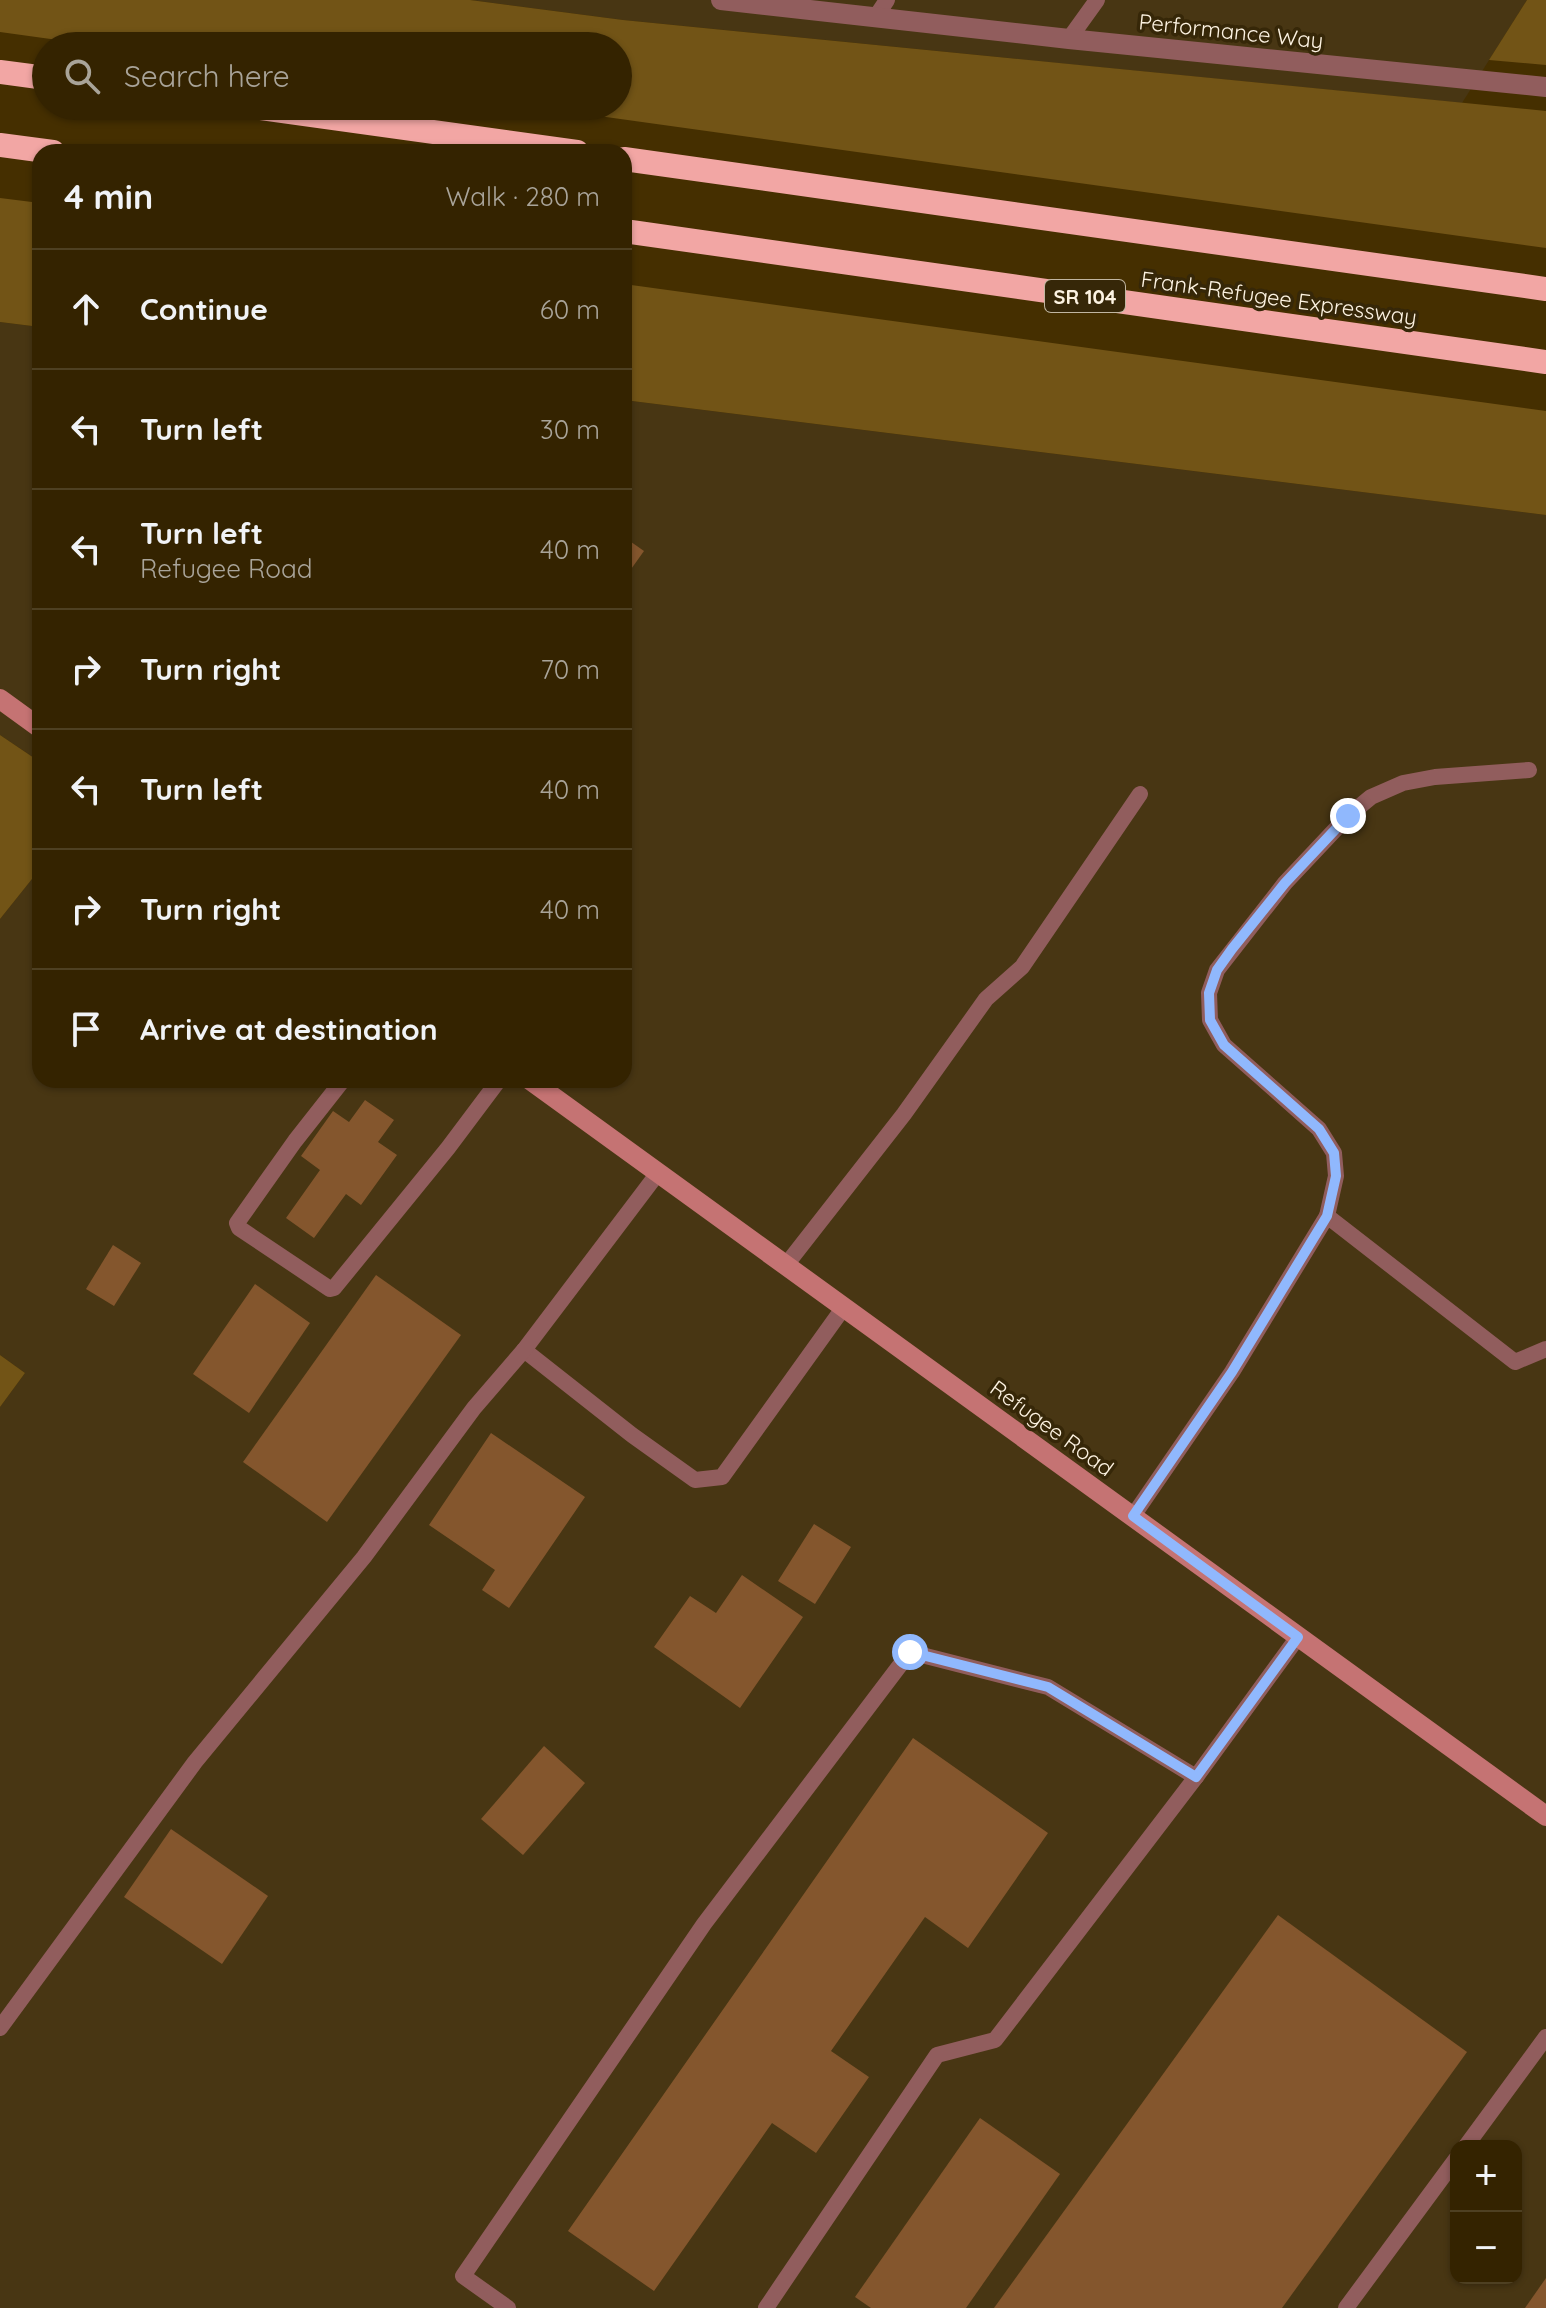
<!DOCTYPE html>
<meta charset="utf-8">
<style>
body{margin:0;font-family:Quicksand,sans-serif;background:#3c2b0a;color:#f1f3f6}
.controls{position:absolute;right:24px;bottom:24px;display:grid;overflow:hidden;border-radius:16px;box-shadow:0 2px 6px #0004}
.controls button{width:72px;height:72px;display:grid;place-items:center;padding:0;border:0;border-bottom:2px solid #4e4022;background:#342300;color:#f1f3f6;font:40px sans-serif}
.stop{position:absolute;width:24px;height:24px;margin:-18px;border:6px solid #90b8fd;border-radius:50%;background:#fff}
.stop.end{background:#90b8fd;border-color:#fff;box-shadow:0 2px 8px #0008}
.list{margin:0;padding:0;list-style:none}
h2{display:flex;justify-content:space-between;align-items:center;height:104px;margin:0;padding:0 32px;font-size:34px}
h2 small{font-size:26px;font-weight:400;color:#a9a499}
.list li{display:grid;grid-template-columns:52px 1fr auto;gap:24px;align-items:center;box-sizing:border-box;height:120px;padding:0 32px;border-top:2px solid #4e4022}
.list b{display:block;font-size:30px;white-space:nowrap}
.list p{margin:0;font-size:26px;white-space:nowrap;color:#a9a499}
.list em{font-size:26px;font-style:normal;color:#a9a499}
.icon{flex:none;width:44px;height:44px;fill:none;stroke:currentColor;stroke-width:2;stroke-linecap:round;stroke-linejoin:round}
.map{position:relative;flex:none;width:1546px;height:2308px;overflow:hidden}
.search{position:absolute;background:#342300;box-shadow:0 2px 6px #0004;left:32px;top:32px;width:600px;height:88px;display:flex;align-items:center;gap:20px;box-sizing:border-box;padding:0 28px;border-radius:44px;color:#a9a499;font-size:30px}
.panel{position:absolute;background:#342300;box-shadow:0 2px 6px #0004;left:32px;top:144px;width:600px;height:944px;border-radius:24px}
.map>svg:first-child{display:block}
.built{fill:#483613;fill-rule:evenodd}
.green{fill:#725416}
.building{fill:#84562d}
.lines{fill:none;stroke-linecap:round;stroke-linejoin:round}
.service{stroke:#915d5d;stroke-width:16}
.minor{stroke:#915d5d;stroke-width:20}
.secondary{stroke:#c57373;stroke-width:20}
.motorway{stroke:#f2a6a4;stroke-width:24}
.route{stroke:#90b8fd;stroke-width:10}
.labels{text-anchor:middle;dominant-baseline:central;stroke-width:7;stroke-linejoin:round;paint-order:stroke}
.shield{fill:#362708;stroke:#c1b6a1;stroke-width:2}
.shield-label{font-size:20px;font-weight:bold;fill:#fdf3e2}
.street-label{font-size:22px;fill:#fdf3e2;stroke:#362708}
</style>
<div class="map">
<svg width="1546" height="2308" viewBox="0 0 1546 2308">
<rect width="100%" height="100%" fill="#452f00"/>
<g class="built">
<polygon points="470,0 1527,0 1462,103 623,20"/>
<polygon points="0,322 40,327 40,762 0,735"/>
<path d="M624,400L1546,515V2308H0V1407L25,1373L0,1355V919L40,869V1080H624ZM1456,2146H1516V2278H1456Z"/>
</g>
<g class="green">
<polygon points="0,0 470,0 623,20 1546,111 1546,248 527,106 618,106 618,46 101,46 0,32"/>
<polygon points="1527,0 1546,0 1546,65 1489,60"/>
<polygon points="0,198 40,203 40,327 0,322"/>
<polygon points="624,284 1546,411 1546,515 624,400"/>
<polygon points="0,735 40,762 40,869 0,919"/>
<polygon points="0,1355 25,1373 0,1407"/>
</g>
<g class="building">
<polygon points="624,537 644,551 624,579"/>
<polygon points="365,1100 394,1120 378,1142 397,1155 361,1205 346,1194 314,1238 286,1218 320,1170 301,1156 333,1111 349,1122"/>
<polygon points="113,1245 141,1263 114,1306 86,1289"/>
<polygon points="376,1275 461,1335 327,1522 243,1462"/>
<polygon points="255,1284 310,1323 249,1413 193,1374"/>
<polygon points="491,1433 585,1497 509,1608 482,1590 495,1570 429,1525"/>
<polygon points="814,1524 851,1547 815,1604 778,1581"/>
<polygon points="742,1575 803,1617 740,1708 654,1647 690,1596 716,1613"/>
<polygon points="913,1738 1048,1833 968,1948 925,1917 831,2051 869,2077 816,2153 772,2123 654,2291 568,2231"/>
<polygon points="544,1746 585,1783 523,1855 481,1819"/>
<polygon points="171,1829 268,1896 222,1964 124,1897"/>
<polygon points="1278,1915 1467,2052 1282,2308 994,2308"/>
<polygon points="980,2118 1060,2174 966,2308 871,2308 855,2297"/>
<polygon points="1546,2278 1546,2308 1525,2308"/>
</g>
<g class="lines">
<g class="service">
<polyline points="875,18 887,0"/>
<polyline points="1069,39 1097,0"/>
<polyline points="343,1080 295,1141 237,1223 239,1228 330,1289 334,1288 448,1148 499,1080"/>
<polyline points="1327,1216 1336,1176 1334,1153 1319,1129 1224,1045 1210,1020 1209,993 1217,970 1285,883 1348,816 1371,797 1403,783 1435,777 1529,770"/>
<polyline points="786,1265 904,1114 986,999 1022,967 1140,794"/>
<polyline points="524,1350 632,1435 695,1480 722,1477 844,1307"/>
<polyline points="1133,1516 1232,1372 1327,1216 1515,1362 1546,1349"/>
<polyline points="0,2028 195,1762 364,1557 474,1408 524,1350 658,1173"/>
<polyline points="1466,2146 1546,2037"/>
<polyline points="508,2308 463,2276 704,1924 910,1652 1048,1687 1196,1777"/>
<polyline points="766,2308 937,2055 995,2040 1196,1777 1298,1637"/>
<polyline points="1346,2308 1456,2159"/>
</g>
<polyline class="minor" points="721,0 1069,39 1546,87"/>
<g class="secondary">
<polyline points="0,699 40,728"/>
<polyline points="530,1080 1546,1816"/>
</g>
<g class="motorway">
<polyline points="0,72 46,78"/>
<polyline points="246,106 577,152"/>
<polyline points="0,145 53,152"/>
<polyline points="624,159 1546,289"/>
<polyline points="624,231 1546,362"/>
</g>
</g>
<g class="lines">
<polyline class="route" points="910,1652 1048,1687 1196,1777 1298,1637 1133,1516 1232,1372 1327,1216 1336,1176 1334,1153 1319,1129 1224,1045 1210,1020 1209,993 1217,970 1232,949 1285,883 1348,816"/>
</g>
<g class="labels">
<rect class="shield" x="1045" y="280" width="80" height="32" rx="6"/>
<g class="shield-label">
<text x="1085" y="296">SR 104</text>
</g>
<g class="street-label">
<text transform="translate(1231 31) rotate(6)">Performance Way</text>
<text transform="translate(1279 298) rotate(8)">Frank-Refugee Expressway</text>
<text transform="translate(1052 1428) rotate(36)">Refugee Road</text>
</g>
</g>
</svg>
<div class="controls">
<button>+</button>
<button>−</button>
</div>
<div class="stop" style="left:910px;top:1652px"></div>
<div class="stop end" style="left:1348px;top:816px"></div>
<div class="search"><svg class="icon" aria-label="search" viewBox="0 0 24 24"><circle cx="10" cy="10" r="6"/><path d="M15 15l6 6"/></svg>Search here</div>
<section class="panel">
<h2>4 min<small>Walk · 280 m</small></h2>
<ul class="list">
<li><svg class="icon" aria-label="ahead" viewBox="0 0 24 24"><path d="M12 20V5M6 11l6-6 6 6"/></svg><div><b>Continue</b></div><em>60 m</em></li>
<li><svg class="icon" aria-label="left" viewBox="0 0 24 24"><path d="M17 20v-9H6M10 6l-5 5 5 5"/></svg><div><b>Turn left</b></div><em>30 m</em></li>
<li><svg class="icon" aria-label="left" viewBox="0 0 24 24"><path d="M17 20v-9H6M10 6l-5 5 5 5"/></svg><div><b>Turn left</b><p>Refugee Road</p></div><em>40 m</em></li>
<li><svg class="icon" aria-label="right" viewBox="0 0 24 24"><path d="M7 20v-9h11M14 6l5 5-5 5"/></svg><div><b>Turn right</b></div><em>70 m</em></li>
<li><svg class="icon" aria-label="left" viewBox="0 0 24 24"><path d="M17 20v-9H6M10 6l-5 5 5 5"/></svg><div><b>Turn left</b></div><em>40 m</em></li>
<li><svg class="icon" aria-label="right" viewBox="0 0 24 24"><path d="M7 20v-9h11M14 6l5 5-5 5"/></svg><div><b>Turn right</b></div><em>40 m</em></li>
<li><svg class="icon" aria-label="arrive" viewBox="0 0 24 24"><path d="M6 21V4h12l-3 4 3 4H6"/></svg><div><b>Arrive at destination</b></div></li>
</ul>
</section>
</div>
